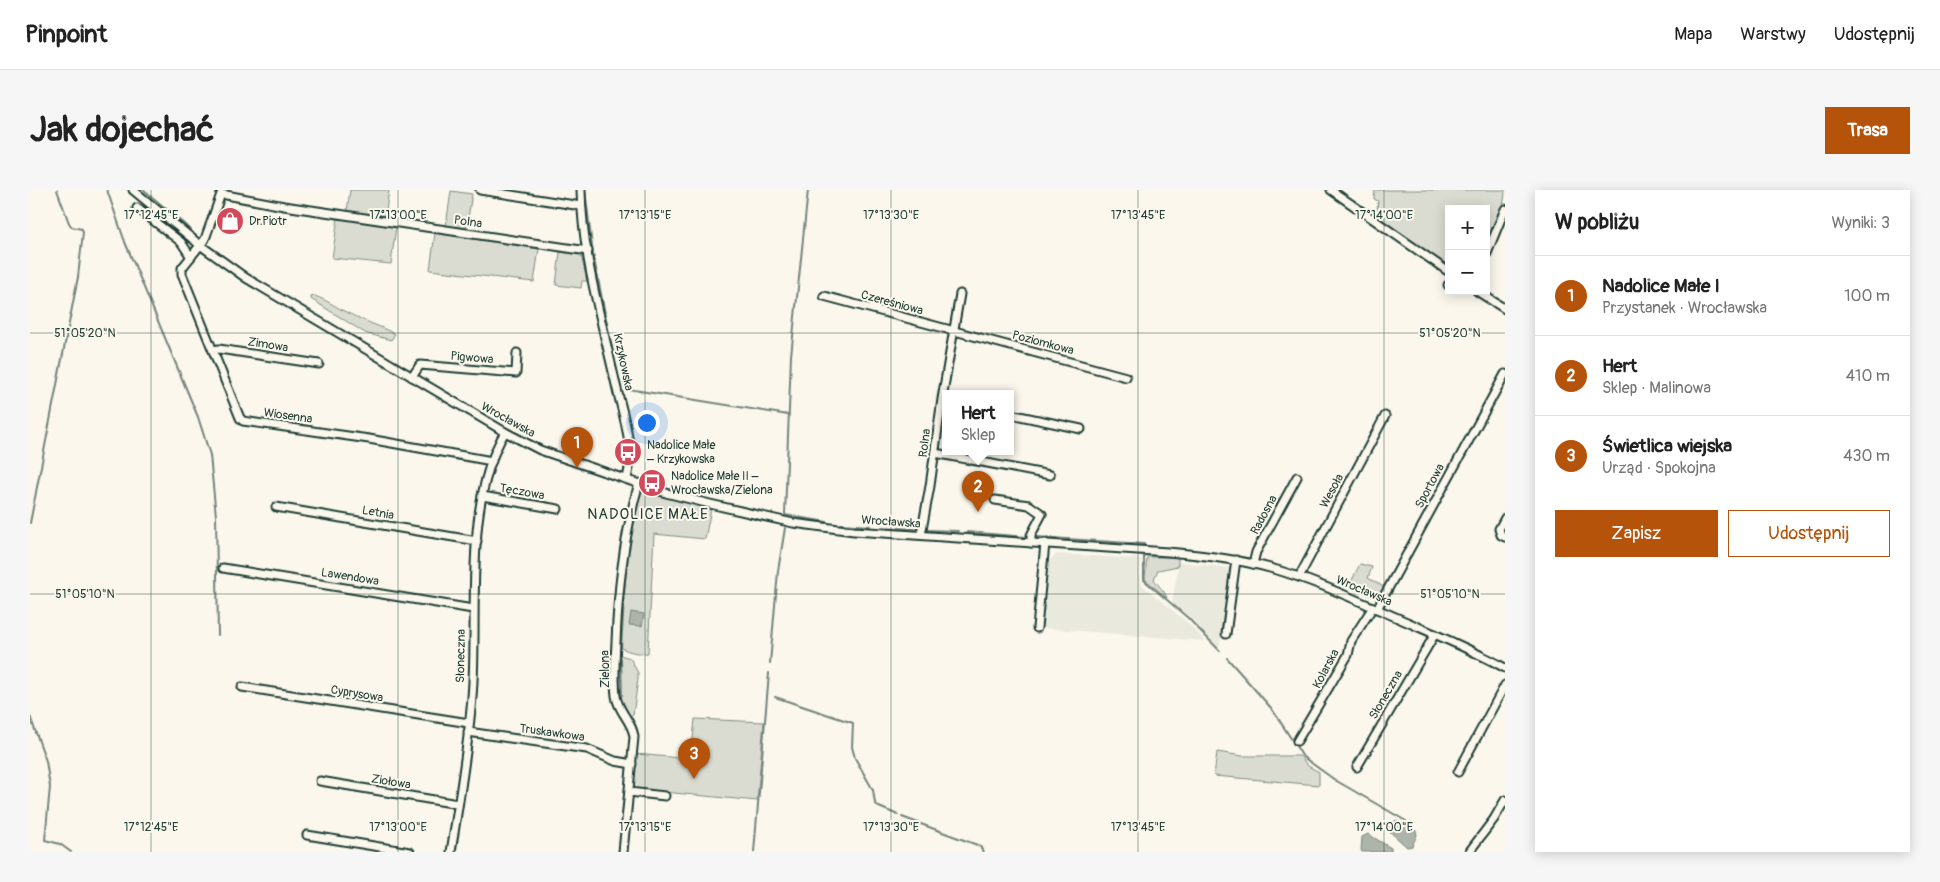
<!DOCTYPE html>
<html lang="pl">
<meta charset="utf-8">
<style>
body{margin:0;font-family:Pangolin,sans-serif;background:#f6f6f6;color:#222}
.controls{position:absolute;right:15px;top:15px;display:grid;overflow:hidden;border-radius:0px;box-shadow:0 2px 12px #0003}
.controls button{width:45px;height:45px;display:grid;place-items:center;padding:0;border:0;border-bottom:1px solid #e0e0e0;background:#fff;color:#222;font:25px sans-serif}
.you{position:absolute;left:616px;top:232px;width:18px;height:18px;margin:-12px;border:4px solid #fff;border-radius:50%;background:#1a73e8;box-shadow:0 0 0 8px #1a73e833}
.badge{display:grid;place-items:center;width:32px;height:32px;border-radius:50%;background:#b45309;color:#fff;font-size:16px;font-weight:700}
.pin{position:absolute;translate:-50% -41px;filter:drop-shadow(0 1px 2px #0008)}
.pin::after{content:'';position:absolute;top:26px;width:18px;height:15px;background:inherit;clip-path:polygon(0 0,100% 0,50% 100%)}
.popup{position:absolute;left:912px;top:200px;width:72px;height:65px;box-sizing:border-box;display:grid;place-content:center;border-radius:0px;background:#fff;filter:drop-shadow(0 1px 4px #0005);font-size:16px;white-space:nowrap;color:#767676}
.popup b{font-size:19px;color:#222}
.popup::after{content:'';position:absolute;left:50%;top:100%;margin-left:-10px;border:10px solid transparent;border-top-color:#fff}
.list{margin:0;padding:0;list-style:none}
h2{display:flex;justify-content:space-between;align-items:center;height:65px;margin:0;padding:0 20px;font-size:21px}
h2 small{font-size:16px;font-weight:400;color:#767676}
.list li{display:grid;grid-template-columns:32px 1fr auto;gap:15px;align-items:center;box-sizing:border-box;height:80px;padding:0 20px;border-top:1px solid #e0e0e0}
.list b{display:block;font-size:19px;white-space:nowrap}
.list p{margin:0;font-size:16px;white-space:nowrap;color:#767676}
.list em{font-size:16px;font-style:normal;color:#767676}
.actions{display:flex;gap:10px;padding:15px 20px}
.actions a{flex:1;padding:11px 0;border:1px solid #b45309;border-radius:0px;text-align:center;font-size:18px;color:#b45309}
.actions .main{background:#b45309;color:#fff}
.map{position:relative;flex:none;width:1475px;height:662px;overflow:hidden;border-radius:0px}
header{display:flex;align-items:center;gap:30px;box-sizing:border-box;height:70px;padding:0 25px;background:#fff;border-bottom:1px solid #e0e0e0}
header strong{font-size:24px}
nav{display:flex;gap:28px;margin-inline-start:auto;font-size:18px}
.intro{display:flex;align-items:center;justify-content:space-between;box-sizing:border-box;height:120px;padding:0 30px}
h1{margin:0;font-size:35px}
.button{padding:12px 22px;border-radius:0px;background:#b45309;color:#fff;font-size:18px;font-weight:700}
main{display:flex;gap:30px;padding:0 30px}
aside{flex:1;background:#fff;border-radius:0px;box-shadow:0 2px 12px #0003}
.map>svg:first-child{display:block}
.built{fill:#eae9de}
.green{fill:#dbdcd1;stroke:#7d8c82}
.water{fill:#adb4aa;stroke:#74847b}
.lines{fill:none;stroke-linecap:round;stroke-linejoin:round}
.stream{stroke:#74847b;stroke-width:2}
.minor-casing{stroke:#1f3d34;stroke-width:11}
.minor{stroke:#fbf7ec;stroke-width:7}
.ticks{fill:none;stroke:#1f3d34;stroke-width:1;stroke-opacity:0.45}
.labels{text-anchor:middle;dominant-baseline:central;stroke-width:4;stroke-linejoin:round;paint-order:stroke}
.poi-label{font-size:12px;fill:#1f3d34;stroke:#fbf7ec;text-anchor:start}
.street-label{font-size:12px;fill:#1f3d34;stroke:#fbf7ec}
.quarter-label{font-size:15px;letter-spacing:1px;fill:#1f3d34;stroke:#fbf7ec}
.ticks-label{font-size:12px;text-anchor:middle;fill:#1f3d34;stroke:#fbf7ec;stroke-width:4;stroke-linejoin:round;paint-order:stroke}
</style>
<header>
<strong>Pinpoint</strong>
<nav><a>Mapa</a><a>Warstwy</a><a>Udostępnij</a></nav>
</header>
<div class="intro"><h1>Jak dojechać</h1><a class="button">Trasa</a></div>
<main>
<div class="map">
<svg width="1475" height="662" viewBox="0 0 1475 662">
<rect width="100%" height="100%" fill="#fbf7ec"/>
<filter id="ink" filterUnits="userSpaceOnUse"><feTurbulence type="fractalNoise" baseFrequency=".02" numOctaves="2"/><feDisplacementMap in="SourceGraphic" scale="10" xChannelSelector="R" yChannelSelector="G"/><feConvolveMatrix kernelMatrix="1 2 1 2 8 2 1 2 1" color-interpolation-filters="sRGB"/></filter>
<g filter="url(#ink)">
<g class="built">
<polygon points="1027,364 1111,369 1110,389 1112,395 1159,434 1175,451 1012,438 1017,372"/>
<polygon points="1149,372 1200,378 1189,459 1162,429 1142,413"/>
</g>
<g class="green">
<polygon points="320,0 359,0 355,27 317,21"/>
<path d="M1345,0H1475C1475,13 1470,28 1461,37L1462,42L1456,61V19H1419V77L1346,27L1348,11L1344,9Z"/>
<polygon points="421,1 442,4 436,39 416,36"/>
<polygon points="308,28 366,37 361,74 302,68"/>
<polygon points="405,43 509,59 504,92 400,80"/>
<polygon points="530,62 551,65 557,91 552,91 551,98 526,95"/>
<path d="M281,105C293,108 303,115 314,121C330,130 348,135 365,144L361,150L335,143L281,109Z"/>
<path d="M614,298L681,319L675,349L624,344L618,463C609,464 596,462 589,456C590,430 597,311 614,298Z"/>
<path d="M1117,367H1148V376L1128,380L1124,389C1128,396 1135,401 1137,408L1115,389Z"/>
<polygon points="1330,374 1342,377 1338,388 1354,397 1348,409 1319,396"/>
<polygon points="590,465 600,468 608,483 608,489 603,525 598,526 590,512 589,502"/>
<polygon points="665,529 734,532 727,611 602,599 606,564 661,569"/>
<polygon points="1187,562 1213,566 1270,566 1278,576 1289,582 1289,595 1184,586"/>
</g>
<g class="water">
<polygon points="601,422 614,424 612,436 599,435"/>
<polygon points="1366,630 1386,641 1387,645 1382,656 1377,657 1358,640 1359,637"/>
<polygon points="1338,644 1361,658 1361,662 1332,662 1331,660 1332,647"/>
</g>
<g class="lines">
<g class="stream">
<polyline points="77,0 95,52 168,227 180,265 186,326 188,445"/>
<polyline points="114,0 161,40"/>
<polyline points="555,0 563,64 587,183"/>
<polyline points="778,0 761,166 755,325 797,332"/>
<polyline points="598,199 758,225"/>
<polyline points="0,333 48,87 53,42 52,39 42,37 39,33 27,0"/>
<polyline points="811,334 840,336"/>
<polyline points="852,337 885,339"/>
<polyline points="897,340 928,341"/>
<polyline points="937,342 996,347"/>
<polyline points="1006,347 1114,354"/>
<polyline points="599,357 608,308"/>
<polyline points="1114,365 1114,390 1158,428 1190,461"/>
<polyline points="597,374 598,362"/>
<polyline points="594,404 596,379"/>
<polyline points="591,458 594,410"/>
<polyline points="591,468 592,505"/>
<polyline points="1197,468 1242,519 1273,567 1305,590 1376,631"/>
<polyline points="740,473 748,381 755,338"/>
<polyline points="745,507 823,533 822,557 825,568 843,600 845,613 849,617 868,625"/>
<polyline points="592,512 596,521"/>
<polyline points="0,526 16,571 20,597 15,650 30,654 41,662"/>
<polyline points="872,627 950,656 953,662"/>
<polyline points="724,662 739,483"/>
</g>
<g class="minor-casing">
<g id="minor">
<path d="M103,0L170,55L216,88L475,242L510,260L636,303L680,314L763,333L824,341L1138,362C1173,365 1207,369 1240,378C1284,390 1326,410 1368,428C1404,444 1441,459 1475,478"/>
<polyline points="450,0 551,16"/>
<path d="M551,0C552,64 572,132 586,195C593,226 605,257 597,289"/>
<polyline points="1301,0 1419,82"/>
<polyline points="107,18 151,52 161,67"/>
<polyline points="1456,66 1475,19"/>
<polyline points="1418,95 1419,95"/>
<polyline points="1447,101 1475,119"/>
<polyline points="794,106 1096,187"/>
<polyline points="183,160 189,159 289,174"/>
<polyline points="382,187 390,175 486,183 487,163"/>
<polyline points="980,224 1051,239"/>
<polyline points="905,263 1020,285"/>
<polyline points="462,271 339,249 213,231 210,228 152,84 152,78 175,49 191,4 254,16 558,61"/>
<polyline points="452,306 528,319"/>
<polyline points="965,310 999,315 1012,324 1001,345 1001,353"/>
<polyline points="246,317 447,351"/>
<polyline points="1475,328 1469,339 1471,345 1475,347"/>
<polyline points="891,345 900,296 912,209 930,104"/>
<polyline points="1223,374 1226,362 1267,287"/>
<polyline points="193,378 443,419"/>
<polyline points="1269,387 1355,226"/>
<polyline points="1347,419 1475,184"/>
<polyline points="1007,438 1015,353"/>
<polyline points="1196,444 1206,370"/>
<polyline points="212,497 439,533"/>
<polyline points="438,542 557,559 585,571 602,574"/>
<polyline points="1267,551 1318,465 1321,451 1343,417"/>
<polyline points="1327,577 1405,444"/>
<polyline points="1428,582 1475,495"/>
<polyline points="290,591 428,614"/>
<polyline points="599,602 635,606"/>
<polyline points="277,645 380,662"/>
<path d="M421,662C429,611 438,559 442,507C449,427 432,314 475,242"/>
<path d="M593,662L604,547C603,532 588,522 586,506C584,488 585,470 586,452C588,398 594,344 609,293"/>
<polyline points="1439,662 1464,629 1475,610"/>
</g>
</g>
<use href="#minor" class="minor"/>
</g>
</g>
<path class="ticks" d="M121,0V662M368,0V662M615,0V662M861,0V662M1108,0V662M1354,0V662M0,143H1475M0,404H1475"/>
<defs>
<g id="shop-disc" transform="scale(1.4375)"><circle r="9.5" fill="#d1495b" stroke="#fbf7ec"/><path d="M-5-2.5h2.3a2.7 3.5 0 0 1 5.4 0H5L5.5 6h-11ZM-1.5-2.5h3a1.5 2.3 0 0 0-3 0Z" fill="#fff"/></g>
<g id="bus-disc" transform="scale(1.4375)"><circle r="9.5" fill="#d1495b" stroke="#fbf7ec"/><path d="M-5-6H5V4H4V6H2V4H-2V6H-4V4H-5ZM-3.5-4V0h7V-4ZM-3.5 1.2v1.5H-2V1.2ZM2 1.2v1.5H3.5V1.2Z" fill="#fff"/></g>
</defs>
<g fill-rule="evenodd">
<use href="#shop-disc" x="200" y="31"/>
<use href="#bus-disc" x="598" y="262"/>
<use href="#bus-disc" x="622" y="293"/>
</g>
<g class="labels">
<g class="poi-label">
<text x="219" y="31">Dr.Piotr</text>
<text x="617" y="255">Nadolice Małe<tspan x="617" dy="14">– Krzykowska</tspan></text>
<text x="641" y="286">Nadolice Małe II –<tspan x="641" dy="14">Wrocławska/Zielona</tspan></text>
</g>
<g class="street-label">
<text transform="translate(438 32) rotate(8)">Polna</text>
<text transform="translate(862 113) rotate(15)">Czereśniowa</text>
<text transform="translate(1013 153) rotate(15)">Poziomkowa</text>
<text transform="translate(238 155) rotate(9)">Zimowa</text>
<text transform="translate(442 168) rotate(5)">Pigwowa</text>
<text transform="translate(593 172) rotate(78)">Krzykowska</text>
<text transform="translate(258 226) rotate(8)">Wiosenna</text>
<text transform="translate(478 230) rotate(29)">Wrocławska</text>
<text transform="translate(895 253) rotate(-83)">Rolna</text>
<text transform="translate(1400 296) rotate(-62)">Sportowa</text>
<text transform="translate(1302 301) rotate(-62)">Wesoła</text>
<text transform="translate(492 302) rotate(10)">Tęczowa</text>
<text transform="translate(348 323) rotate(10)">Letnia</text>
<text transform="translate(1234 325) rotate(-62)">Radosna</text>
<text transform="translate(861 332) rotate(4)">Wrocławska</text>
<text transform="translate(320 387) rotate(9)">Lawendowa</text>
<text transform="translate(1334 401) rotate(23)">Wrocławska</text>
<text transform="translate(431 466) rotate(-89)">Słoneczna</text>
<text transform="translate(575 479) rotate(-90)">Zielona</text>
<text transform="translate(1296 479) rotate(-62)">Kolarska</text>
<text transform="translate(327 504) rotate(9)">Cyprysowa</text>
<text transform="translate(1356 505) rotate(-60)">Słoneczna</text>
<text transform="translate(522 543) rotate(8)">Truskawkowa</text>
<text transform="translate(361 592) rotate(9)">Ziołowa</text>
</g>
<g class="quarter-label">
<text x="618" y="324">NADOLICE MAŁE</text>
</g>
</g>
<g class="ticks-label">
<text x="121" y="29">17°12'45"E</text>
<text x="368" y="29">17°13'00"E</text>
<text x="615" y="29">17°13'15"E</text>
<text x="861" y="29">17°13'30"E</text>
<text x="1108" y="29">17°13'45"E</text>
<text x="1354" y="29">17°14'00"E</text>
<text x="55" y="147">51°05'20"N</text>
<text x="1420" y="147">51°05'20"N</text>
<text x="55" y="408">51°05'10"N</text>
<text x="1420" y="408">51°05'10"N</text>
<text x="121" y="641">17°12'45"E</text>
<text x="368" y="641">17°13'00"E</text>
<text x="615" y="641">17°13'15"E</text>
<text x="861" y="641">17°13'30"E</text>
<text x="1108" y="641">17°13'45"E</text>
<text x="1354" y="641">17°14'00"E</text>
</g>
</svg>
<div class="controls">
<button>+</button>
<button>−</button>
</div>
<div class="you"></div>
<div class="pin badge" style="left:547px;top:278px">1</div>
<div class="pin badge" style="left:948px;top:322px">2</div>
<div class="popup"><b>Hert</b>Sklep</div>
<div class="pin badge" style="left:664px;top:589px">3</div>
</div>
<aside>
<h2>W pobliżu<small>Wyniki: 3</small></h2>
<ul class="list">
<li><span class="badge">1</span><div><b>Nadolice Małe I</b><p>Przystanek · Wrocławska</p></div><em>100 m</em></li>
<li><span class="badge">2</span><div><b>Hert</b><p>Sklep · Malinowa</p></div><em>410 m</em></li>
<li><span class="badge">3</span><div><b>Świetlica wiejska</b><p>Urząd · Spokojna</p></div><em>430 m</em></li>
</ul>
<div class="actions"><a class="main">Zapisz</a><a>Udostępnij</a></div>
</aside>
</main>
